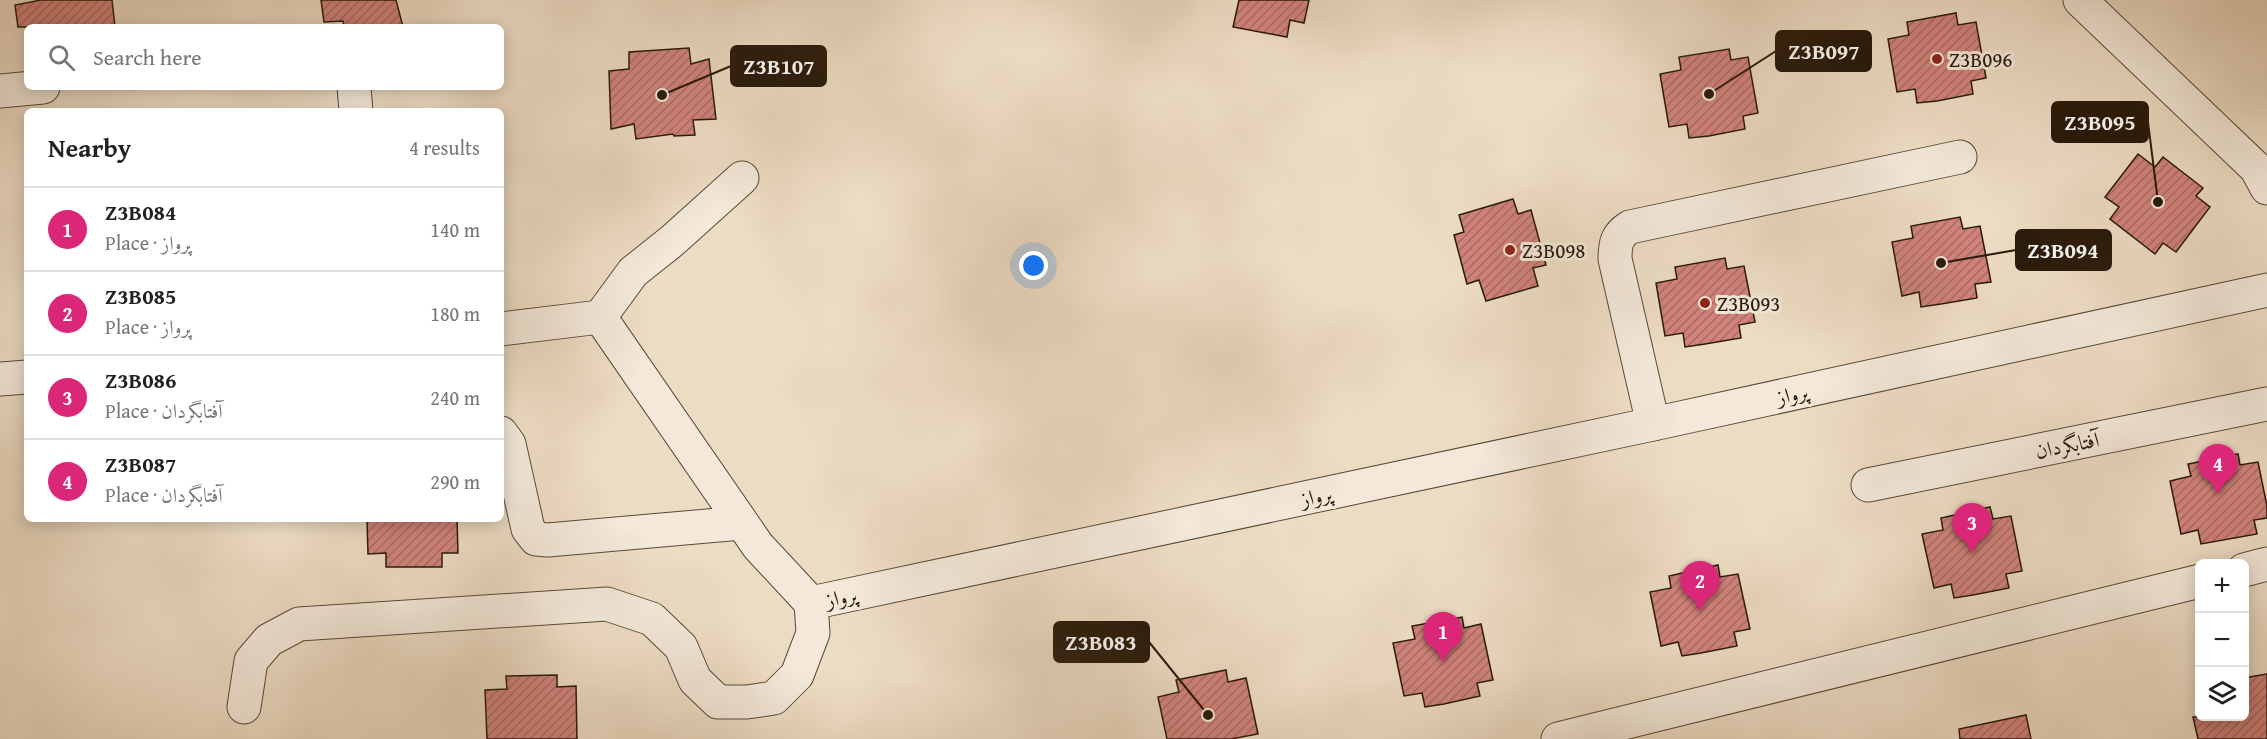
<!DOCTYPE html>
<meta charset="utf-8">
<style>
body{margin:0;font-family:"Gentium Book Plus",Amiri,serif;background:#f6f6f6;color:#222}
.controls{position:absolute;right:18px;bottom:18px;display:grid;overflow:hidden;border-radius:9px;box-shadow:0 3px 15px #0003}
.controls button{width:54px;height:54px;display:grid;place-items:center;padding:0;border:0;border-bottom:2px solid #e0e0e0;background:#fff;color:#222;font:30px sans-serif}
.you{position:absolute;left:1034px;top:266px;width:21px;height:21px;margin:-15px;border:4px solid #fff;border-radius:50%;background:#1a73e8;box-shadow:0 0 0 9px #1a73e833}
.badge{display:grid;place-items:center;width:39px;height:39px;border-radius:50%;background:#db2777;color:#fff;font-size:20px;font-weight:700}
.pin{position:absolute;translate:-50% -50px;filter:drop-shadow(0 2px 3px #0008)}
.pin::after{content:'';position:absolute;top:32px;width:21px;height:18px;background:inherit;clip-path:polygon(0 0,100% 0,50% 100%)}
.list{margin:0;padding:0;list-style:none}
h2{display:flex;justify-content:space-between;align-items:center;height:78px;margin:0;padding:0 24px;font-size:26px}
h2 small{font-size:20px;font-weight:400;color:#767676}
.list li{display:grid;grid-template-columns:39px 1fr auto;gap:18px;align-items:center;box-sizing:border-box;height:84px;padding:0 24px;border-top:2px solid #e0e0e0}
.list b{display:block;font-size:22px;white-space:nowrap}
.list p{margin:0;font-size:20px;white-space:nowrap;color:#767676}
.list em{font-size:20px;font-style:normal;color:#767676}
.icon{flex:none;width:33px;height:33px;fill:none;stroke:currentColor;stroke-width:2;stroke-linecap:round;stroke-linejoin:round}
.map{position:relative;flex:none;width:2267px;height:739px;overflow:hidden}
.search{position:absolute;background:#fff;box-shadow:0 3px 15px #0003;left:24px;top:24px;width:480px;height:66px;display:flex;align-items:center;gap:15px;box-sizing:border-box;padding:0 21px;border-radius:9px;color:#767676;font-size:22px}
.panel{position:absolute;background:#fff;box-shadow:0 3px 15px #0003;left:24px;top:108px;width:480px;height:414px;border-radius:9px}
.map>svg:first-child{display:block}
.building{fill:url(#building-hatch);stroke:#27190a;stroke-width:1.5}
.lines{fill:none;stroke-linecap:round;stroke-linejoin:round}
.minor-casing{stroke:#584a38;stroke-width:35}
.minor{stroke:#f3e8d9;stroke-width:33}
.poi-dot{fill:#8f2418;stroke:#f3e8d9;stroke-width:2}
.labels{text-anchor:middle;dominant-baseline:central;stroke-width:6;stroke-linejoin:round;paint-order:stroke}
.poi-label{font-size:21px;fill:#27190a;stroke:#f3e8d9;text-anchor:start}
.street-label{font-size:21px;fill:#27190a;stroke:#f3e8d9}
.leader{fill:none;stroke:#27190a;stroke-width:2}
.callout-dot{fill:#27190a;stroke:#f3e8d9;stroke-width:2}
.callout{fill:#27190a;stroke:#27190a;stroke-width:2}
.callout-label{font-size:22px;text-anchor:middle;font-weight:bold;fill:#fff}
</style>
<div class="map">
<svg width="2267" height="739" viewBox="0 0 2267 739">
<defs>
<pattern id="building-hatch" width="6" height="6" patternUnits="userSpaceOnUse" patternTransform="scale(1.5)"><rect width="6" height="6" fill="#d1837c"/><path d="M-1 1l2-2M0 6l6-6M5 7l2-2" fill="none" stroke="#aa6a64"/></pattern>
</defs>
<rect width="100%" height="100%" fill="#eddcc4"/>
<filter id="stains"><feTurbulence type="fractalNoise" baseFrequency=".00333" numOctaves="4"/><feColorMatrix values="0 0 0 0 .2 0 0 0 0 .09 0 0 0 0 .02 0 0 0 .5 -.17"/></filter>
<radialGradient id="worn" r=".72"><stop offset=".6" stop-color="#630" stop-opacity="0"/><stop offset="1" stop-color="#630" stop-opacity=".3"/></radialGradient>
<g class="building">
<polygon points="41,0 112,0 115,27 18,27 15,5"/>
<polygon points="321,0 396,0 403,27 344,27 343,21 324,22"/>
<polygon points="1239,0 1309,0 1304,23 1290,20 1287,37 1233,27"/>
<polygon points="1956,13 1958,25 1976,22 1986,78 1971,81 1973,94 1937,101 1917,103 1915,89 1897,92 1888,39 1909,35 1907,22"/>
<polygon points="689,48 691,64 709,59 716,119 693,120 695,135 674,136 673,134 636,139 634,124 611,129 609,71 629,69 629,52"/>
<polygon points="1729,49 1731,60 1748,57 1758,113 1743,116 1745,129 1709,136 1689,138 1687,124 1669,127 1660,74 1681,70 1679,57"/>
<polygon points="2138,154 2155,167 2163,157 2203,188 2196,196 2210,207 2176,252 2163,243 2155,254 2110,219 2119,207 2105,197"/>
<polygon points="1513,199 1518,214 1531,210 1546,265 1533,268 1538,286 1486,301 1479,280 1467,284 1454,235 1464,232 1459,215"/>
<polygon points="1960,217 1963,229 1980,226 1991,282 1975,284 1977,298 1941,304 1921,307 1919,292 1902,296 1892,242 1913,238 1911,226"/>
<polygon points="1725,258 1727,269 1744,266 1755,322 1739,325 1741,338 1705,344 1685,347 1683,333 1665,336 1656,283 1677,279 1675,267"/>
<polygon points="2238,454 2240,465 2258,462 2267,506 2267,518 2254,520 2257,534 2201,544 2198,530 2181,534 2170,481 2191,476 2188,464"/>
<polygon points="1990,507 1993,519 2011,516 2022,571 2006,574 2009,588 1973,595 1954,598 1951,584 1934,588 1922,534 1943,530 1941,518"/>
<polygon points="367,519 457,519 458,553 442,553 442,567 386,567 386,553 368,554"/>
<polygon points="1718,565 1720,577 1738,574 1750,629 1734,632 1737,646 1701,653 1682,656 1678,642 1661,646 1650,592 1671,588 1669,576"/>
<polygon points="1462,617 1464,628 1481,624 1493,680 1477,683 1480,696 1444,704 1425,707 1422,693 1404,696 1393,643 1415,639 1412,626"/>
<polygon points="1226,670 1228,682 1246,678 1258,734 1231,739 1167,739 1158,697 1179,692 1176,680"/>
<polygon points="2267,674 2267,739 2198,739 2193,717 2244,717 2244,678"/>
<polygon points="557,675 557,687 576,686 577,739 487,739 485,690 507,689 506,676"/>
<polygon points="2026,715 2031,739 1960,739 1959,729"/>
</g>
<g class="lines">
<g class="minor-casing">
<g id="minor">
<polyline points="2080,0 2256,168 2267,188"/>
<polyline points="354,87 356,111"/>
<polyline points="0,91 43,87"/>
<polyline points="600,317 633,272 672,241 742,178"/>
<polyline points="501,329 600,317 758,546 811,603 1653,424 2267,290"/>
<polyline points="0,379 27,377"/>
<path d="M1653,424L1615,259C1615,243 1617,235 1630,227L1960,157"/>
<polyline points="501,433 509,444 528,529 536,539 548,540 741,523"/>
<polyline points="1868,485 2267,404"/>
<polyline points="2244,570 2267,564"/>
<polyline points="244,707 251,661 269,640 299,624 607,604 652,619 681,647 695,680 718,702 747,702 774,698 797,675 813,633 811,603"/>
<polyline points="1558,739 2200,581"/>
</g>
</g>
<use href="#minor" class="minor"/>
</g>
<g class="poi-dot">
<circle cx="1937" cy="59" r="6"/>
<circle cx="1510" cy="250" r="6"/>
<circle cx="1705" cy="303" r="6"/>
</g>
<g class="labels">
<g class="poi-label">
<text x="1949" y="59">Z3B096</text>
<text x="1522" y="250">Z3B098</text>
<text x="1717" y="303">Z3B093</text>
</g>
<g class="street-label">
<text transform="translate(1792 394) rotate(-12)">پرواز</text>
<text transform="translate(2067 445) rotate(-11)">آفتابگردان</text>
<text transform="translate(1316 496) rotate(-12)">پرواز</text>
<text transform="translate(841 597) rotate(-12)">پرواز</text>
</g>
</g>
<path class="leader" d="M1709 94L1776 51M662 95L731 66M2158 202L2148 122M1941 263L2016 250M1208 715L1149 642"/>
<g class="callout-dot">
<circle cx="1709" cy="94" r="6"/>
<circle cx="662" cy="95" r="6"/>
<circle cx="2158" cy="202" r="6"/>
<circle cx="1941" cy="263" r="6"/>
<circle cx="1208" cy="715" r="6"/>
</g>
<g class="callout">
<rect x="1776" y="31" width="95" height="40" rx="6"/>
<rect x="731" y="46" width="95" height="40" rx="6"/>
<rect x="2052" y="102" width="96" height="40" rx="6"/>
<rect x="2016" y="230" width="95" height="40" rx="6"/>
<rect x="1054" y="622" width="95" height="40" rx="6"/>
</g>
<g class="callout-label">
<text x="1824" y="59">Z3B097</text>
<text x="779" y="74">Z3B107</text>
<text x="2100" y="130">Z3B095</text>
<text x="2063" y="258">Z3B094</text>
<text x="1101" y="650">Z3B083</text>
</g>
<rect width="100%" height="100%" filter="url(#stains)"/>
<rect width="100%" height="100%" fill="url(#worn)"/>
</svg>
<div class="controls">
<button>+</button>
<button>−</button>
<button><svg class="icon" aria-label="layers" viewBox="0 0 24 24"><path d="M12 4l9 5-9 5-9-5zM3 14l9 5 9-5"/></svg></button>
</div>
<div class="you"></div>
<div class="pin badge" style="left:1443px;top:662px">1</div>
<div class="pin badge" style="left:1700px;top:611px">2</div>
<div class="pin badge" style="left:1972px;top:553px">3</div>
<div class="pin badge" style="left:2218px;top:494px">4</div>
<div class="search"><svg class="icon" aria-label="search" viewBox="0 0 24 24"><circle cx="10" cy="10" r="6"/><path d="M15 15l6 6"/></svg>Search here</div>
<section class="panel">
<h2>Nearby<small>4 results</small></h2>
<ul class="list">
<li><span class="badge">1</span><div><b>Z3B084</b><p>Place · پرواز</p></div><em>140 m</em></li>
<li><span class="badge">2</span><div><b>Z3B085</b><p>Place · پرواز</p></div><em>180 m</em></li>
<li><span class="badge">3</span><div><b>Z3B086</b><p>Place · آفتابگردان</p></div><em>240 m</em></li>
<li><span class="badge">4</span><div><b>Z3B087</b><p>Place · آفتابگردان</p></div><em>290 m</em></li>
</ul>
</section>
</div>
